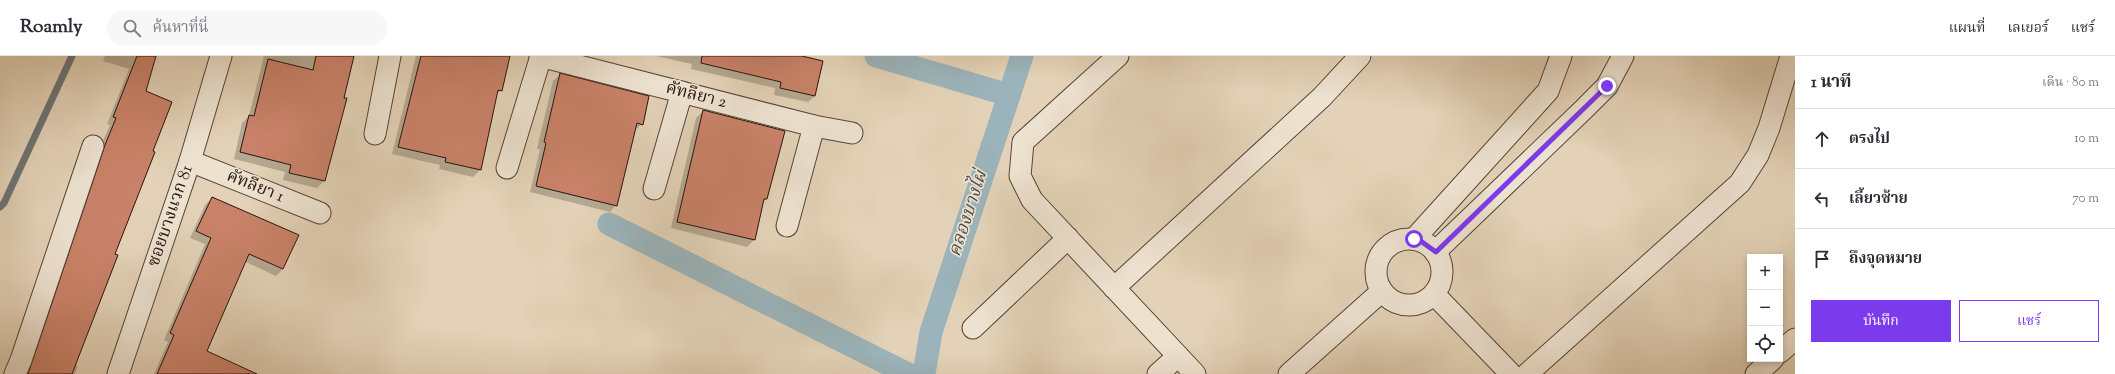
<!DOCTYPE html>
<html lang="th">
<meta charset="utf-8">
<style>
body{margin:0;font-family:"Sorts Mill Goudy","Noto Serif Thai",serif;background:#f7f7f7;color:#2b2b33}
.controls{position:absolute;right:12px;bottom:12px;display:grid;overflow:hidden;border-radius:0px;box-shadow:0 2px 6px #0003}
.controls button{width:36px;height:36px;display:grid;place-items:center;padding:0;border:0;border-bottom:1px solid #e1e1e2;background:#fff;color:#2b2b33;font:20px sans-serif}
.stop{position:absolute;width:12px;height:12px;margin:-9px;border:3px solid #7c3aed;border-radius:50%;background:#fff}
.stop.end{background:#7c3aed;border-color:#fff;box-shadow:0 1px 4px #0008}
.list{margin:0;padding:0;list-style:none}
h2{display:flex;justify-content:space-between;align-items:center;height:52px;margin:0;padding:0 16px;font-size:17px}
h2 small{font-size:13px;font-weight:400;color:#7c7c81}
.list li{display:grid;grid-template-columns:26px 1fr auto;gap:12px;align-items:center;box-sizing:border-box;height:60px;padding:0 16px;border-top:1px solid #e1e1e2}
.list b{display:block;font-size:15px;white-space:nowrap}
.list em{font-size:13px;font-style:normal;color:#7c7c81}
.actions{display:flex;gap:8px;padding:12px 16px}
.actions a{flex:1;padding:9px 0;border:1px solid #7c3aed;border-radius:0px;text-align:center;font-size:14px;color:#7c3aed}
.actions .main{background:#7c3aed;color:#fff}
.icon{flex:none;width:22px;height:22px;fill:none;stroke:currentColor;stroke-width:2;stroke-linecap:round;stroke-linejoin:round}
.map{position:relative;flex:none;width:1795px;height:318px;overflow:hidden}
header{display:flex;align-items:center;gap:24px;box-sizing:border-box;height:56px;padding:0 20px;background:#fff;border-bottom:1px solid #e1e1e2}
header strong{font-size:19px}
nav{display:flex;gap:22px;margin-inline-start:auto;font-size:14px}
.search{width:280px;height:36px;background:#f7f7f7;display:flex;align-items:center;gap:10px;box-sizing:border-box;padding:0 14px;border-radius:22px;color:#7c7c81;font-size:15px}
main{display:flex}
aside{flex:1;background:#fff}
.map>svg:first-child{display:block}
.shadow{fill:#0003}
.lines{fill:none;stroke-linecap:round;stroke-linejoin:round}
.stream{stroke:#6d7475;stroke-width:7}
.canal{stroke:#9bb4bb;stroke-width:23}
.building{fill:#c98269;stroke:#28140c}
.minor-casing{stroke:#574437;stroke-width:23}
.minor{stroke:#ede2d0;stroke-width:21}
.route{stroke:#7c3aed;stroke-width:5}
.labels{text-anchor:middle;dominant-baseline:central;stroke-width:3.5;stroke-linejoin:round;paint-order:stroke}
.street-label{font-size:17px;fill:#28140c;stroke:#ede2d0}
.water-label{font-size:18px;font-style:italic;fill:#504c49;stroke:#ede2d0}
</style>
<header>
<strong>Roamly</strong>
<div class="search"><svg class="icon" aria-label="search" viewBox="0 0 24 24"><circle cx="10" cy="10" r="6"/><path d="M15 15l6 6"/></svg>ค้นหาที่นี่</div>
<nav><a>แผนที่</a><a>เลเยอร์</a><a>แชร์</a></nav>
</header>
<main>
<div class="map">
<svg width="1795" height="318" viewBox="0 0 1795 318">
<rect width="100%" height="100%" fill="#e3d2b7"/>
<filter id="stains"><feTurbulence type="fractalNoise" baseFrequency=".005" numOctaves="4"/><feColorMatrix values="0 0 0 0 .2 0 0 0 0 .09 0 0 0 0 .02 0 0 0 .5 -.17"/></filter>
<radialGradient id="worn" r=".72"><stop offset=".6" stop-color="#630" stop-opacity="0"/><stop offset="1" stop-color="#630" stop-opacity=".3"/></radialGradient>
<g class="shadow">
<polygon points="105,0 155,0 145,36 114,198 74,308 78,310 75,318 25,318 98,96 110,69 107,68 129,13 103,5"/>
<polygon points="264,0 351,0 343,42 346,43 324,125 317,132 283,124 285,116 234,103 242,67 249,60"/>
<polygon points="416,0 508,0 501,34 496,39 480,114 473,121 439,113 440,109 392,98"/>
<polygon points="656,0 797,0 815,40 808,46 774,39 775,32 691,13 692,8"/>
<polygon points="560,19 642,68 634,75 616,149 610,156 530,136 540,93 537,93 553,25"/>
<polygon points="703,55 766,143 763,146 754,184 747,191 671,172 696,62"/>
<polygon points="212,142 283,213 276,220 244,205 205,295 255,318 154,318 168,286 164,284 205,188 190,182 205,149"/>
</g>
<g class="lines">
<polyline class="stream" points="0,151 4,147 72,0"/>
<g class="canal">
<polyline points="876,0 1009,39"/>
<polyline points="609,168 908,318"/>
<polyline points="924,318 931,276 1022,0"/>
</g>
</g>
<g class="building">
<polygon points="137,0 156,0 146,35 172,46 153,95 155,96 115,198 118,199 72,318 28,318 105,89 116,62 113,61"/>
<polygon points="316,0 354,0 344,42 347,42 325,125 289,117 291,109 240,96 249,59 254,60 268,3 313,14"/>
<polygon points="421,0 510,0 502,35 498,34 481,114 445,106 446,102 398,91"/>
<polygon points="702,0 802,0 823,5 815,40 780,32 781,26 701,7"/>
<polygon points="560,17 649,40 643,69 637,67 617,150 536,130 546,87 544,86"/>
<polygon points="703,54 785,75 767,143 764,143 755,184 677,166"/>
<polygon points="212,141 299,179 283,213 249,198 207,295 257,318 157,318 174,279 170,277 211,182 196,175"/>
</g>
<g class="lines">
<g class="minor-casing">
<g id="minor">
<polyline points="540,0 814,70 852,77"/>
<polyline points="1118,0 1023,86 1020,120 1032,144 1195,318"/>
<polyline points="375,78 390,0"/>
<polyline points="190,105 320,157"/>
<polyline points="507,112 541,0"/>
<polyline points="654,133 682,36"/>
<polyline points="787,170 814,70"/>
<polyline points="1414,183 1548,35 1561,0"/>
<circle cx="1409" cy="216" r="33"/>
<polyline points="1435,196 1583,54 1607,30 1623,0"/>
<polyline points="1114,232 1322,41 1360,0"/>
<polyline points="1434,238 1511,318"/>
<polyline points="973,272 1068,182"/>
<polyline points="1780,296 1795,283"/>
<polyline points="15,318 21,304 93,90"/>
<polyline points="118,318 190,105 221,0"/>
<polyline points="1158,318 1178,300"/>
<polyline points="1289,318 1382,235"/>
<polyline points="1527,318 1740,127 1758,99 1769,72 1791,0"/>
<polyline points="1756,318 1773,303"/>
</g>
</g>
<use href="#minor" class="minor"/>
</g>
<g class="lines">
<polyline class="route" points="1414,183 1422,186 1436,196 1607,30"/>
</g>
<g class="labels">
<g class="street-label">
<text transform="translate(696 40) rotate(14)">คัทลียา 2</text>
<text transform="translate(255 131) rotate(22)">คัทลียา 1</text>
<text transform="translate(171 160) rotate(-71)">ซอยบางแวก 81</text>
</g>
<g class="water-label">
<text transform="translate(969 158) rotate(-72)">คลองบางไผ่</text>
</g>
</g>
<rect width="100%" height="100%" filter="url(#stains)"/>
<rect width="100%" height="100%" fill="url(#worn)"/>
</svg>
<div class="controls">
<button>+</button>
<button>−</button>
<button><svg class="icon" aria-label="locate" viewBox="0 0 24 24"><circle cx="12" cy="12" r="6"/><path d="M12 2v4M12 18v4M2 12h4M18 12h4"/></svg></button>
</div>
<div class="stop" style="left:1414px;top:183px"></div>
<div class="stop end" style="left:1607px;top:30px"></div>
</div>
<aside>
<h2>1 นาที<small>เดิน · 80 m</small></h2>
<ul class="list">
<li><svg class="icon" aria-label="ahead" viewBox="0 0 24 24"><path d="M12 20V5M6 11l6-6 6 6"/></svg><div><b>ตรงไป</b></div><em>10 m</em></li>
<li><svg class="icon" aria-label="left" viewBox="0 0 24 24"><path d="M17 20v-9H6M10 6l-5 5 5 5"/></svg><div><b>เลี้ยวซ้าย</b></div><em>70 m</em></li>
<li><svg class="icon" aria-label="arrive" viewBox="0 0 24 24"><path d="M6 21V4h12l-3 4 3 4H6"/></svg><div><b>ถึงจุดหมาย</b></div></li>
</ul>
<div class="actions"><a class="main">บันทึก</a><a>แชร์</a></div>
</aside>
</main>
